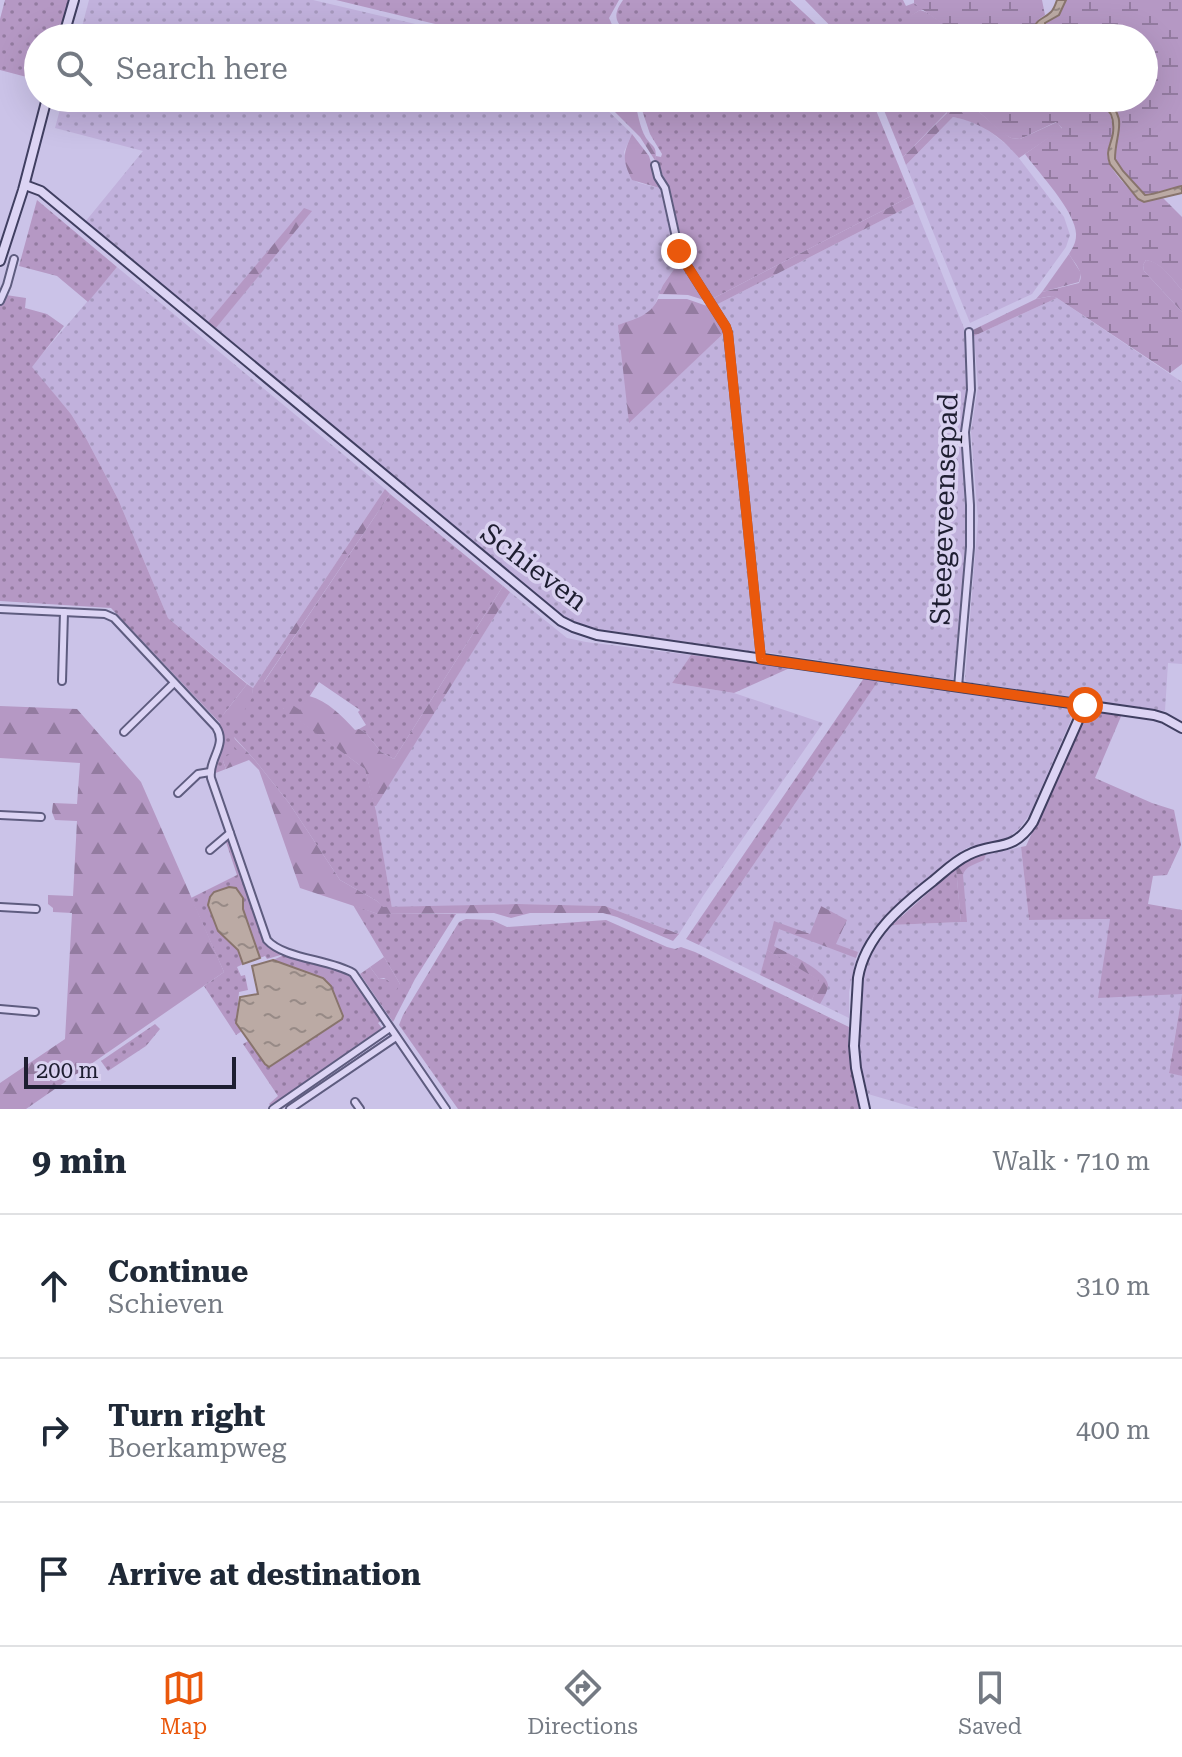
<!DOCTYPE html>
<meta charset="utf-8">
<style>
body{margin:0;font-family:"Roboto Serif",serif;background:#f6f6f7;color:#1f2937}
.scale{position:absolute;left:24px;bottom:20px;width:212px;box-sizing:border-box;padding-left:8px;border:4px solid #1e1e31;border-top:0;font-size:22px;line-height:28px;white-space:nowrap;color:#1e1e31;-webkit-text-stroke:6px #d9d1f0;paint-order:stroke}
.stop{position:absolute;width:24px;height:24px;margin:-18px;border:6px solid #ea580c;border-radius:50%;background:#fff}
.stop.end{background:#ea580c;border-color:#fff;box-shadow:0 2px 8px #0008}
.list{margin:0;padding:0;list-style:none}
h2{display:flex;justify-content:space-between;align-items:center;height:104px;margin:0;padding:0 32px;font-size:34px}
h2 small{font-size:26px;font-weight:400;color:#747a83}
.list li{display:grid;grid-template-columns:52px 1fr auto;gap:24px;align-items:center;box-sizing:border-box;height:144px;padding:0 32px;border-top:2px solid #e0e1e3}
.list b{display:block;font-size:30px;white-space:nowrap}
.list p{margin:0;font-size:26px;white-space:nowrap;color:#747a83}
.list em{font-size:26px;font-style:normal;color:#747a83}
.icon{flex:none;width:44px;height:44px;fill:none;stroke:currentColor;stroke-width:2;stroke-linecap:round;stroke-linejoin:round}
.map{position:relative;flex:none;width:1182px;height:1109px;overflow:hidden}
.search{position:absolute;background:#fff;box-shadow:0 8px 32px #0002;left:24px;right:24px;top:24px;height:88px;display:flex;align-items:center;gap:20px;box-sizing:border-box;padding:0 28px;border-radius:44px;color:#747a83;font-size:30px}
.sheet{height:536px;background:#fff}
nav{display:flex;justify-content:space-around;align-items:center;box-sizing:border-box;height:112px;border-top:2px solid #e0e1e3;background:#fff;font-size:22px;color:#747a83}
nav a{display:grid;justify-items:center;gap:4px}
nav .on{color:#ea580c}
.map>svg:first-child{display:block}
.farmland{fill:url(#farmland-dots)}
.grass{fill:url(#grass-dots)}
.forest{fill:url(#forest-firs)}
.wetland{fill:url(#wetland-marsh)}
.water{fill:url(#water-ripples);stroke:#88746d;stroke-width:2}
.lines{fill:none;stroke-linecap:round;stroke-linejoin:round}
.street-casing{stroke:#5e5c7f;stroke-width:10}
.secondary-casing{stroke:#403f61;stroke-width:12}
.street{stroke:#dcd4f4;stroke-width:6}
.secondary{stroke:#dcd4f4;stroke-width:8}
.route{stroke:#ea580c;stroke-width:10}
.labels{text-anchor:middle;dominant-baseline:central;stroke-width:7;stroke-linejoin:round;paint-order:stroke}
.street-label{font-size:28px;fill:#1e1e31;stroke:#d9d1f0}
</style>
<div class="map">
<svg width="1182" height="1109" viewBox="0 0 1182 1109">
<defs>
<pattern id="farmland-dots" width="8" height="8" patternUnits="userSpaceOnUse" patternTransform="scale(2)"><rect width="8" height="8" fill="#c1b1dc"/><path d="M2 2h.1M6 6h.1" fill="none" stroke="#a598bd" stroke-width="1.8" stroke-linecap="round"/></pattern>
<pattern id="grass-dots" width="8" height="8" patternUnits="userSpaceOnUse" patternTransform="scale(2)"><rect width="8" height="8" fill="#b598c4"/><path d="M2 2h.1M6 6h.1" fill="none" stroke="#937ba0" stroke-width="1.8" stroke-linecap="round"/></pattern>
<pattern id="forest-firs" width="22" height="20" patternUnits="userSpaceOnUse" patternTransform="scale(2)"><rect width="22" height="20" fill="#b598c4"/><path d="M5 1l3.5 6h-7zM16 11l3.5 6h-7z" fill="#937ba0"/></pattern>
<pattern id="wetland-marsh" width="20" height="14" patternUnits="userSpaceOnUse" patternTransform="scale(2)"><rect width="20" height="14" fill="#b598c4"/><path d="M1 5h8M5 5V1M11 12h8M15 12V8" fill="none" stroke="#937ba0"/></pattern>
<pattern id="water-ripples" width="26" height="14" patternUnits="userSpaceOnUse" patternTransform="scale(2)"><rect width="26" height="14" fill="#bbaaa4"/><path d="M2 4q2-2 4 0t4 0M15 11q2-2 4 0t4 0" fill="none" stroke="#978a86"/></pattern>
</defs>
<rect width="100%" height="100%" fill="#cbc3e8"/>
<g class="farmland">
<polygon points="89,0 313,0 475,38 79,38"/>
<polygon points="63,98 595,98 632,134 624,152 632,179 639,183 663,189 679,262 663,285 653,309 644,316 629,422 724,333 755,652 597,630 563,618 216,328 311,211 304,209 208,322 85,222 143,151 55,128"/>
<polygon points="953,117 971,121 983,126 1012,149 1064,217 1070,235 1066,247 1032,294 970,323 906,165"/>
<polygon points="914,204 964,328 966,389 961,432 967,547 953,680 763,652 731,330 716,305"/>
<polygon points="117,267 385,489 253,688 168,618 118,499 87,440 71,414 31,367"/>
<polygon points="1057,298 1182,382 1182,664 1168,663 1165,711 966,682 965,679 978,520 971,431 978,387 974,336"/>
<polygon points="510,592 567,638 586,642 691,655 672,683 734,693 823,723 703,896 679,934 605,906 518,904 392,908 375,806"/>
<polygon points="879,680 1076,708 1030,814 1019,829 1006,839 969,847 958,853 897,905 871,932 856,958 849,992 849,1018 812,1000 819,980 767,951 760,975 699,945"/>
<polygon points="1021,847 1029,920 1111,919 1182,994 1169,1072 1182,1076 1182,1109 919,1109 868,1094 861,1068 859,1044 860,1009 863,977 867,962 880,939 892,925 961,922 956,868 970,858"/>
</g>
<g class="grass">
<polygon points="5,0 70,0 60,38 38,38 38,80 0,70 0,19"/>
<polygon points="336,0 619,0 609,18 618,38 493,38"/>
<path d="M623,0H790L831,38H636C621,27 608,21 623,0Z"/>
<polygon points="805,0 903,0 906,6 914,3 925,10 920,10 911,16 921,38 842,38"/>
<polygon points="638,98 871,98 911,196 712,299 686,257 668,185 656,162 656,156 661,157 662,154 650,134"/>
<polygon points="879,98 937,98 947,112 903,157"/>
<polygon points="37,200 117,267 88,302 57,276 19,266"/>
<path d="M6,295L26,298L25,308L47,314L64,326L32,367L71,414L87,440L118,499L168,618L247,684L223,715L252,694L253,688L259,679L264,682L390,494L503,586L394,759L381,752L366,733L359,729L366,725L358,712L360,710L319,682L300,711L283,708L365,769L376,811L392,908H383L377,901L340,880L289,803L254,759L234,737L238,750L223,761L226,769L213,774C216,754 229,746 218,726L220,723L111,608L0,601V306Z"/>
<polygon points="691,655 792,667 734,693 672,683"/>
<polygon points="864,678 879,680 699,945 686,939"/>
<polygon points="1092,711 1122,714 1095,778 1152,803 1174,810 1181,845 1167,875 1153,876 1148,904 1182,910 1182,1076 1169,1073 1182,994 1098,998 1110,919 1029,920 1021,847 1026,846 1084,717"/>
<polygon points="225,839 229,840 264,940 276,951 284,954 267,959 265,956 260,958 243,909 243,898 236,888 229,887 214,892 208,904 218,931 239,950 243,964 237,967 241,976 245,975 248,990 239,992 236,1023 242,1031 236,1035 204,986 224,972 191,898 237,875"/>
<polygon points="956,868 961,922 892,925"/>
<polygon points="353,905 378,914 456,914 415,979 393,1022 360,974 370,967 379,979 386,979 389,981 389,988 400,984"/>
<polygon points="466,919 492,920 507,927 606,920 667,947 675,949 681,947 695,952 849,1027 848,1046 859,1109 458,1109 399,1025 403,1015 459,922"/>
<polygon points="767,950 820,980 812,1000 760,975"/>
<polygon points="284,955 315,965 316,964 350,975 382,1020 378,1023 382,1028 271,1106 269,1104 278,1096 243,1044 248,1041 265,1064 271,1066 342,1020 343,1016 323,978 273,960"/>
<polygon points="155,1024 160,1029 146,1046 108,1071 101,1061"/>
</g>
<g class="forest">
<path d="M920,10C929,12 935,19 943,23C963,34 983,38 1006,38H946L937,36L936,38H921L910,16Z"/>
<path d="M630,98H633C638,110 639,127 646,138C655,150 656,144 656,162L640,137L611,108Z"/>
<path d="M937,98H947L954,107L978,111L1002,132L1011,138L1020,139L1057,122L1062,129L1019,158C1001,136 980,122 953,117L906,165L903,157L947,113Z"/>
<path d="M632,134L649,156L656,179L663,189L632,180C622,159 623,154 632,134Z"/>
<polygon points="911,196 914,204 716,305 712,299"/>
<polygon points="304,208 312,211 216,328 208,322"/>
<polygon points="1069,254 1081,273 1079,282 1042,292"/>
<path d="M1146,260C1162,262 1172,279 1182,290V312L1144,271L1143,265Z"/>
<polygon points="679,262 682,266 704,300 688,295 659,294 663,285"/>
<polygon points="1052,296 1057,298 974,336 973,330 1036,299"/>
<path d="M658,299H687L707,306L724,333L629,423L618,325C635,319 650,316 658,299Z"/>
<polygon points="385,489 390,494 263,683 259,679"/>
<path d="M503,586L510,592L376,806H374L365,769L283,709L288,702L300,710L309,696C328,701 342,716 355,730L359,729L366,733L381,752L394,759Z"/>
<polygon points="247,684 253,688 252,698 238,721 233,723 223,715"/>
<polygon points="0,706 77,709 141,782 224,972 26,1109 0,1109 0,1083 65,1039 72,913 53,912 53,908 48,904 48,895 73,896 77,821 55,820 52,812 53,803 77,804 80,763 0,758"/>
<polygon points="233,737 254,759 289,803 340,880 377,901 383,907 518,904 605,906 679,934 673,941 617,917 603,913 530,913 511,918 494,913 378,914 300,888 259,770 249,760 226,769 223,761 225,757 237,750 231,743"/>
<path d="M986,854L984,860C976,864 965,866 963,875L967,922H961L956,868L970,858Z"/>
<path d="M821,906L847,920L836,944L858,952L856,958L779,929L774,946C786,953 826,969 828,985C828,991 823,999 820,1004L812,1000L819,980L767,950L774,921L810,934Z"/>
<polygon points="384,957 400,984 394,994 389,988 389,981 384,978 379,979 370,967"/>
</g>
<g class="wetland">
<path d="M914,0H1042L1045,15L1039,19L1035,32L1039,38C1005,38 970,41 940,22C931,16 922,9 914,3Z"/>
<path d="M1066,0H1182V186L1146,196L1123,171L1115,159C1115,132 1130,119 1104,98H1144V38H1086L1080,33L1065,28H1059L1047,31L1044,29L1045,23L1059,15Z"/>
<path d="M947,98H1067L1073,104C1092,103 1108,98 1112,122C1113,128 1113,129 1112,135C1111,143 1106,150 1108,159C1111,172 1130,189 1138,199H1158L1163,198L1182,217V290C1172,279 1162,263 1146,260L1143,265L1144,271L1182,312V364L1170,373L1057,298L1051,296L1036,299L1042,292L1079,283C1085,272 1074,263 1069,254C1072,249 1076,243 1076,236C1078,214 1038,172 1025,154L1062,128L1056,122L1020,139L1011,138L1002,133L978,111L954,107Z"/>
</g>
<g class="water">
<path d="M1057,0H1066L1059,15L1045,23V30L1050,31C1061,26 1077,28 1086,38C1078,38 1064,35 1058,36C1051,37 1046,38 1038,37C1030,19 1042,21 1051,12C1053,10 1056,3 1057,0Z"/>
<path d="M1067,98H1104C1130,119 1115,132 1115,159L1123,171L1145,195C1154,195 1171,188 1182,186V193L1144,202L1138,199L1110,164C1105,150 1111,146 1113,133C1116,104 1098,101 1075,104Z"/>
<polygon points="229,887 236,888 243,898 243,909 260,958 243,964 238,950 218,931 208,905 210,897 214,892"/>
<polygon points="273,960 323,978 331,986 343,1016 342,1019 269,1067 265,1064 236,1023 240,997 258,994 252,966"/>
</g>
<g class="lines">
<g class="street-casing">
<g id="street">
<polyline points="655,165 658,177 665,188 679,251 686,264 726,327 728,333 761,659"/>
<polyline points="0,301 7,285 14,259"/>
<path d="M0,609L105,614L114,618L216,727C228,745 208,759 211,778L267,940C284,959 329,959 353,973L446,1109"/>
<polyline points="62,681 64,612"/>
<polyline points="958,687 970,547 970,505 965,432 971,390 969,332"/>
<polyline points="124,732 174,683"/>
<polyline points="178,793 198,774 210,772"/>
<polyline points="0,815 41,817"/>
<polyline points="210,850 230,833"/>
<polyline points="0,907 36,909"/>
<polyline points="0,1009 35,1012"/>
<polyline points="355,1102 360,1109"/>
<polyline points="273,1109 390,1028"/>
<polyline points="290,1109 396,1037"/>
</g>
</g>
<g class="secondary-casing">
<g id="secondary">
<polyline points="63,38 74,0"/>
<polyline points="25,185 41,191 561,621 573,627 597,635 1154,715 1164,718 1182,728"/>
<polyline points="0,261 23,190 47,98"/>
<path d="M865,1109L856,1068L854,1046L858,978C865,936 901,906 933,881C944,872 955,861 968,855C994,841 1012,854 1033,822L1085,705"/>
</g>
</g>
<use href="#street" class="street"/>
<use href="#secondary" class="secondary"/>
</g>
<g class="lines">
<polyline class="route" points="679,251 686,264 726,327 728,333 761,659 1085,705"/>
</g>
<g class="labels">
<g class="street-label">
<text transform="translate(944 509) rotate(-88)">Steegeveensepad</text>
<text transform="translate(534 567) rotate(37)">Schieven</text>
</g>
</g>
</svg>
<div class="scale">200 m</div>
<div class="stop" style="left:1085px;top:705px"></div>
<div class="stop end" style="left:679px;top:251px"></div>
<div class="search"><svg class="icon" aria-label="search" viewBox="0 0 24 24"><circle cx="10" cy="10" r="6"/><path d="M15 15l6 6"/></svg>Search here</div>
</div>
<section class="sheet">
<h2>9 min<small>Walk · 710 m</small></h2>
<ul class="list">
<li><svg class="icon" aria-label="ahead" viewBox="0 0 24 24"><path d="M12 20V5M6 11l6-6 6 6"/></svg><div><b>Continue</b><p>Schieven</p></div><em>310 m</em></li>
<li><svg class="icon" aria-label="right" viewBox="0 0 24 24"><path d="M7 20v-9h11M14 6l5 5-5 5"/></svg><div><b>Turn right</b><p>Boerkampweg</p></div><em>400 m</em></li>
<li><svg class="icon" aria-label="arrive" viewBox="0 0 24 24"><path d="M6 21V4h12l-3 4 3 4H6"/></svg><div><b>Arrive at destination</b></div></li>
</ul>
</section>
<nav>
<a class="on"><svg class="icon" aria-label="map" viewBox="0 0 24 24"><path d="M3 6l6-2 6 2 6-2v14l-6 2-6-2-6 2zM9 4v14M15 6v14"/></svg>Map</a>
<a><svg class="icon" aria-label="directions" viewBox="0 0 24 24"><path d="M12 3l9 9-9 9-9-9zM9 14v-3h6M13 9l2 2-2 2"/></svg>Directions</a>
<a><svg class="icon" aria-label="saved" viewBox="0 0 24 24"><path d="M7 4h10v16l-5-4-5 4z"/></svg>Saved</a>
</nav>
